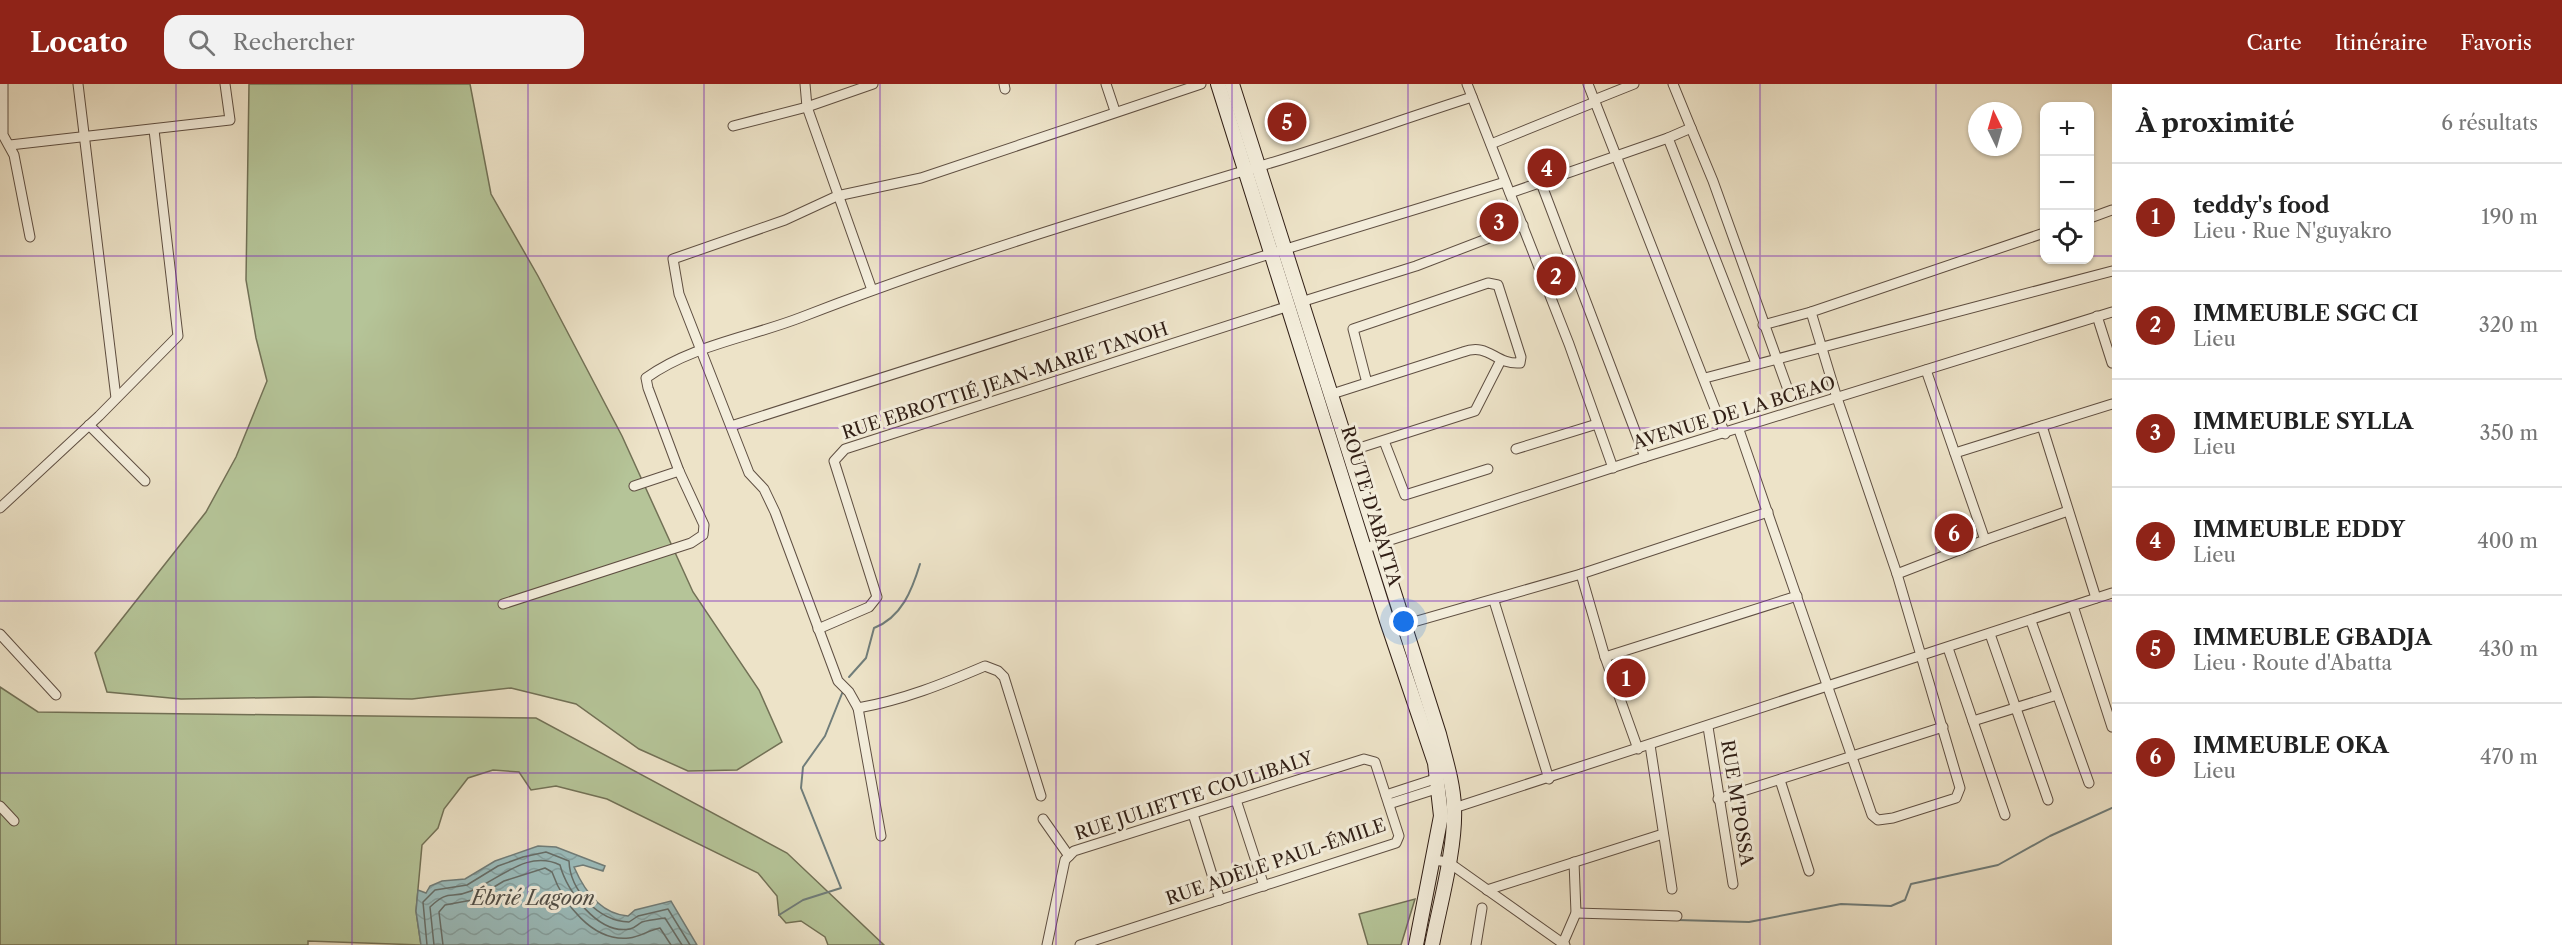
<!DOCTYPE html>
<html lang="fr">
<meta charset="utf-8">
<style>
body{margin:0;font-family:"Libre Caslon Text",serif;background:#f2f2f2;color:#222}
.controls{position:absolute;right:18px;top:18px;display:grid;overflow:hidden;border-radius:12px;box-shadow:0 2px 4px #0004}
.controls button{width:54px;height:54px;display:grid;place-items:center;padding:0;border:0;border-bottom:2px solid #e0e0e0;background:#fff;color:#222;font:30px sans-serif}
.compass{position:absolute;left:1968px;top:18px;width:54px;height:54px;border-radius:50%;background:#fff;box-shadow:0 2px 4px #0004;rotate:355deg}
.you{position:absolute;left:1404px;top:538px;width:21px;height:21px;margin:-15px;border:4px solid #fff;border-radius:50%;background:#1a73e8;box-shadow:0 0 0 9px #1a73e833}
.badge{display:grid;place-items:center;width:39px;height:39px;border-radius:50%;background:#8f2418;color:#fff;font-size:20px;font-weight:700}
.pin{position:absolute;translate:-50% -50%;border:3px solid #fff;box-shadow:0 2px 6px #0006}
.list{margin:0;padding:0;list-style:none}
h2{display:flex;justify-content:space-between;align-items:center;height:78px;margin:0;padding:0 24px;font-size:26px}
h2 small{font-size:20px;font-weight:400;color:#767676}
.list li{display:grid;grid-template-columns:39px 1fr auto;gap:18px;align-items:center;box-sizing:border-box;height:108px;padding:0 24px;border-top:2px solid #e0e0e0}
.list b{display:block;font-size:22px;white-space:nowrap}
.list p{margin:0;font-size:20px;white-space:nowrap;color:#767676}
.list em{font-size:20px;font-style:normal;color:#767676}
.icon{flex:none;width:33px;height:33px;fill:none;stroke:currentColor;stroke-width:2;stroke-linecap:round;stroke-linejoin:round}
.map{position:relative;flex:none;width:2112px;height:861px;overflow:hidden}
header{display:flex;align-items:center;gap:36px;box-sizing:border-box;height:84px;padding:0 30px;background:#8f2418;color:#fff}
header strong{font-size:28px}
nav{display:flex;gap:33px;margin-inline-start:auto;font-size:21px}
.search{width:420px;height:54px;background:#f2f2f2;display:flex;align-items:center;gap:15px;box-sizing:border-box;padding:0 21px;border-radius:18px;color:#767676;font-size:22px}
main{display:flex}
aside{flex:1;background:#fff}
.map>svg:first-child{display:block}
.grass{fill:#b5c498;stroke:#727156;stroke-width:1.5}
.water{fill:url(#water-waves);stroke:#707d7a;stroke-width:1.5}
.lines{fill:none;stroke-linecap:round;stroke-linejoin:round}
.shore{stroke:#666e69;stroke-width:1.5}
.stream{stroke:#707d7a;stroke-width:2}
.street-casing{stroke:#5f4f42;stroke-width:11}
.secondary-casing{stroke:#301e15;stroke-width:16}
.street{stroke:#f3eddb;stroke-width:9}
.secondary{stroke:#f3eddb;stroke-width:14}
.grid{fill:none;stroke:#7b2cbf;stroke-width:1.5;stroke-opacity:0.55}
.labels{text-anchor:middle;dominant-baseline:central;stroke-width:6;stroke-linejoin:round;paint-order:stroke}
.street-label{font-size:18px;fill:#301e15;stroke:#f3eddb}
.water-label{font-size:20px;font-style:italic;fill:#504e47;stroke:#f3eddb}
</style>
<header>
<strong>Locato</strong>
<div class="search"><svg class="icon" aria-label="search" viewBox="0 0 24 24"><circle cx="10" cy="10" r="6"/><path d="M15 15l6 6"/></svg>Rechercher</div>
<nav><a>Carte</a><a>Itinéraire</a><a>Favoris</a></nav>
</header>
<main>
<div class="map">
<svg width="2112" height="861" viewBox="0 0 2112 861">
<defs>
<pattern id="water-waves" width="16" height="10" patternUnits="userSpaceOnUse" patternTransform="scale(1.5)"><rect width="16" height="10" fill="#9bbdbd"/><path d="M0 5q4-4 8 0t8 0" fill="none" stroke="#86a2a2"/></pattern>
</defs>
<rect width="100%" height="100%" fill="#ede3c8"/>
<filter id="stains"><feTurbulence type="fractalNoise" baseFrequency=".00333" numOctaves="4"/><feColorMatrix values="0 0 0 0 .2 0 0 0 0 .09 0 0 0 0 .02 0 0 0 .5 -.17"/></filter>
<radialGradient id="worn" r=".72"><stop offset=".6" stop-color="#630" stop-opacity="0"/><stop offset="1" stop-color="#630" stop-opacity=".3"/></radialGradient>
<g class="grass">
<polygon points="249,0 470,0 491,110 538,192 622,352 693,508 759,606 782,658 737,686 688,687 639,665 576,620 511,604 412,615 313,613 181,615 107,608 95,569 206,428 236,373 267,297 256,254 246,196"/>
<polygon points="0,603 38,628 536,634 787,769 884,861 828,861 825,853 801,837 786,839 779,831 777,812 758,789 607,715 556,702 531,706 519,688 493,686 468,694 444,725 438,744 422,761 416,827 421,861 308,857 308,861 0,861"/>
<polygon points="1415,815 1401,861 1368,861 1359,830"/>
</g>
<path class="water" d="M538,762L556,763L605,782L603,787L583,781L574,783C584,806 600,830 628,832L635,826L671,817L697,861H421L416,827L418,806L426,809L430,802L442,797L465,795L495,777Z"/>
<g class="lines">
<g class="shore">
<path d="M427,861L423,818L435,806L467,801L498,782L523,773L546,768L569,777C570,806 598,837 629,838L638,832L668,825L690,861"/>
<path d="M434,861L430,823C450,804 450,816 471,807C500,795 528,765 560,781C567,808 598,851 630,845C635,844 638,840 642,838C649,836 658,835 665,834L682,861"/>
<path d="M443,861L439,828L445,821L472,816L504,797L545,784L552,788C563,819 592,858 629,854C640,853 649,846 660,844L671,861"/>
</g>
<g class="stream">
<path d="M849,593L866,574L874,544C902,533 912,506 920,480"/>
<polyline points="779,831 803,816 841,804 801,704 803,683 825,652 843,607"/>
<polyline points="1677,836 1749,838 1841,820 1891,822 1905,816 1911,800 1998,781 2050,752 2112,724"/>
</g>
<g class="street-casing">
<g id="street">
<polyline points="3,0 3,51 14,71 30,153"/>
<polyline points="78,0 116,314"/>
<polyline points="805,0 807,23 872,206"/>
<polyline points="1004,0 1005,5"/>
<polyline points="1106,0 1115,27"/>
<polyline points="1467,0 1569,260 1613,384"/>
<polyline points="1588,0 1725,350"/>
<polyline points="1594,16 1634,0"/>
<polyline points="733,42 807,23 873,0"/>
<polyline points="1691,44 1713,97 1787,303"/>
<polyline points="1668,54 1691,44 1673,0"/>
<polyline points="1491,60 1595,18"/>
<polyline points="10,61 230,36 225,0"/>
<polyline points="1541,99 1645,373"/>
<polyline points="1510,109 1668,54 1756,279"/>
<polyline points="2090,134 2112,126"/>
<polyline points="1301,218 1416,182 1523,141"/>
<polyline points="2097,232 2112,279"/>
<polyline points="1763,241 1811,228"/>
<polyline points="1705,294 2112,187"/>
<path d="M1332,310L1463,268C1489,258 1495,281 1520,279L1521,273L1498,201L1488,199L1353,245L1367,299"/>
<polyline points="89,341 145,397"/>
<polyline points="731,342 1273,169 1505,98"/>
<polyline points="2042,342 2096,514"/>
<polyline points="1739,346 1872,731 1878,736 1893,734 1956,714 1960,704 1897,490 1837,314 1811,228 2044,149"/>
<polyline points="1384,357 1405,411 1488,385"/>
<polyline points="1516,365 1597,340"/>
<polyline points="1350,367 1475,327 1501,276"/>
<polyline points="1955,369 2112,320"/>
<polyline points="634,402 679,387"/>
<polyline points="0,424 99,332 178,252 154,46"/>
<polyline points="1985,456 2068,427"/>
<polyline points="1366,464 1645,373 2112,228"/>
<polyline points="1581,490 1605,573 1638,665"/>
<polyline points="1897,490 1985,456 1926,286"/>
<polyline points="1494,517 1549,695"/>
<path d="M503,520L691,459L703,451L704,441L679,387L648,304L646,294C692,261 751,253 802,233C951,175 1104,129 1257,83C1329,62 1400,36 1472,13"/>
<polyline points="2073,522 2112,643"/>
<polyline points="2031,537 2089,699"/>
<polyline points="1403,541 1581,490 1768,428"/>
<polyline points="818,545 869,523 877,513 834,377 845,365 1289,222"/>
<polyline points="0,550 56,611"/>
<polyline points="1990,550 2048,716"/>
<polyline points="1948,564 2005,731"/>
<polyline points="1605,573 1797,512"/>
<polyline points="858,624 881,752"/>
<polyline points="1973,637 2057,611"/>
<polyline points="1708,643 1733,800"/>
<polyline points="1650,661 1672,805"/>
<polyline points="1780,696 1809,787"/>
<polyline points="1386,711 1438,694"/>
<path d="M1041,712L1004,593L998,587L985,582C943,600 903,616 858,624L849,608L838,597L775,428L764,405L749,389L679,210L673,175L785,136L837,112L921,94L1201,0"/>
<polyline points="1718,715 1943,643"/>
<polyline points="1236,716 1264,802"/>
<polyline points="1389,720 1439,704"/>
<polyline points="0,722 14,737"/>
<polyline points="1454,724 2112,509"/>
<polyline points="1193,730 1220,816"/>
<polyline points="1043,735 1069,772"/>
<polyline points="1434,776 1448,778 1565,861"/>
<polyline points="1487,806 1663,750"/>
<polyline points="1576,829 1677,832"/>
<polyline points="1563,859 1576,829 1574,778"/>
<polyline points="1047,861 1065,776 1074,767 1364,675 1375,678 1399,752 1396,759 1080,861"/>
<polyline points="1476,861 1482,824"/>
</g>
</g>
<g class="secondary-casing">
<g id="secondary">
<polyline points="1218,0 1387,537 1435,679 1441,732 1416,861"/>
<path d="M1232,0L1439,650C1445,674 1453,698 1454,723C1456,763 1440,820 1432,861"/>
</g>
</g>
<use href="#street" class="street"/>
<use href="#secondary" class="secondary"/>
</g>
<path class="grid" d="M176,0V861M352,0V861M528,0V861M704,0V861M880,0V861M1056,0V861M1232,0V861M1408,0V861M1584,0V861M1760,0V861M1936,0V861M0,172H2044M2090,172H2112M0,344H2112M0,517H2112M0,689H2112"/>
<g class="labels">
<g class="street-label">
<text transform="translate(1005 297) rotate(-18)">RUE EBROTTIÉ JEAN-MARIE TANOH</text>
<text transform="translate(1734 329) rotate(-17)">AVENUE DE LA BCEAO</text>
<text transform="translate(1371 422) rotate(73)">ROUTE D'ABATTA</text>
<text transform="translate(1194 712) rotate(-18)">RUE JULIETTE COULIBALY</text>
<text transform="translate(1737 719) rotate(81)">RUE M'POSSA</text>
<text transform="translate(1276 778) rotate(-19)">RUE ADÈLE PAUL-ÉMILE</text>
</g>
<g class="water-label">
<text x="533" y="814">Ébrié Lagoon</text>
</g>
</g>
<rect width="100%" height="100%" filter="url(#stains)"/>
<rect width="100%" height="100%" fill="url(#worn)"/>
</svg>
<div class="controls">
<button>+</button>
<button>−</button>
<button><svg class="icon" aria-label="locate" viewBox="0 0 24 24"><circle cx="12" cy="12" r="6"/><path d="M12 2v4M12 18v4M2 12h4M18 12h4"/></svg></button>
</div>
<svg class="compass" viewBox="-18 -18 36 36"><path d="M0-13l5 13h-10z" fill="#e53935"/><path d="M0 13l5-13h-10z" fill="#767676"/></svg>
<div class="you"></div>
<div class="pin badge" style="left:1626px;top:594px">1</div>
<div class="pin badge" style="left:1556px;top:192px">2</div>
<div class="pin badge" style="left:1499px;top:138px">3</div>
<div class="pin badge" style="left:1547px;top:84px">4</div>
<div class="pin badge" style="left:1287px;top:38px">5</div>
<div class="pin badge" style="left:1954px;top:449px">6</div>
</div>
<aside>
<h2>À proximité<small>6 résultats</small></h2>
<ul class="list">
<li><span class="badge">1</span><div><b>teddy's food</b><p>Lieu · Rue N'guyakro</p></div><em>190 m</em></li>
<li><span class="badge">2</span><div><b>IMMEUBLE SGC CI</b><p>Lieu</p></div><em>320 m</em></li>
<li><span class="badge">3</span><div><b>IMMEUBLE SYLLA</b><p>Lieu</p></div><em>350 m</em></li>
<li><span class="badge">4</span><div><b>IMMEUBLE EDDY</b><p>Lieu</p></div><em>400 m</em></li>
<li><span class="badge">5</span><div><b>IMMEUBLE GBADJA</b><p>Lieu · Route d'Abatta</p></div><em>430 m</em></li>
<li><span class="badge">6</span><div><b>IMMEUBLE OKA</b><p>Lieu</p></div><em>470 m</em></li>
</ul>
</aside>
</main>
